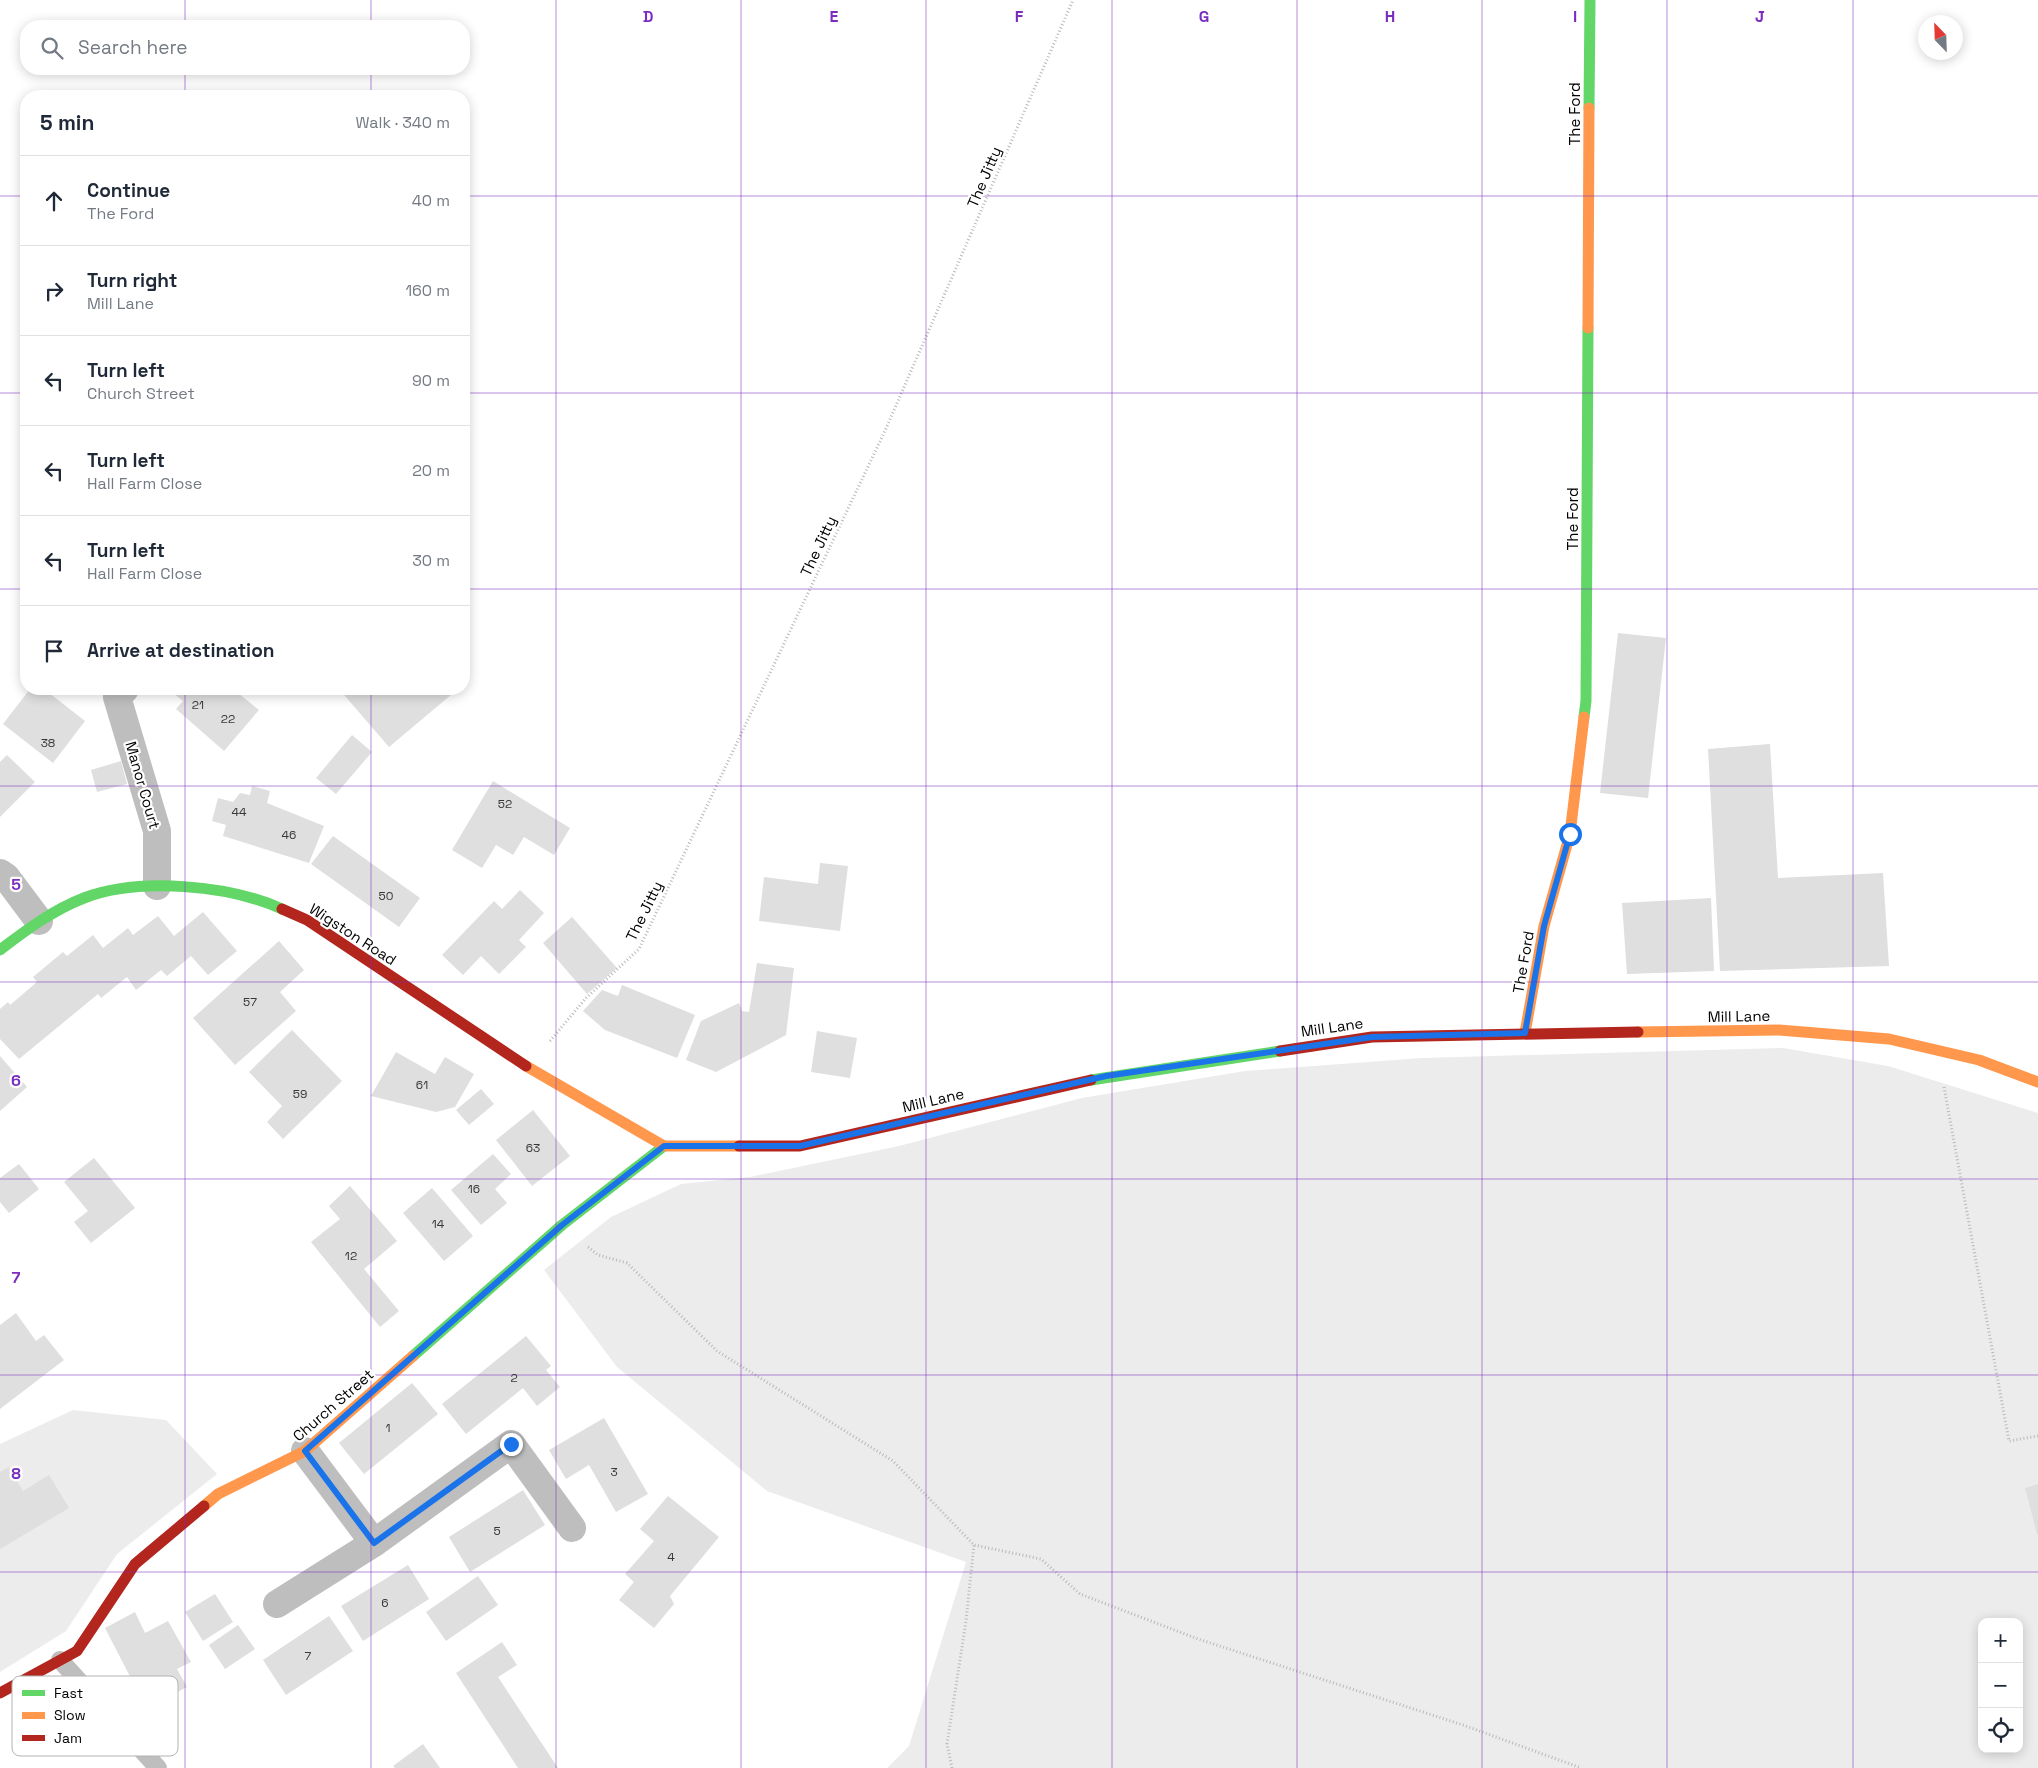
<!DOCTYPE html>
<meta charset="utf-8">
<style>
body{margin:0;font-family:"Space Grotesk",sans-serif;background:#f6f6f7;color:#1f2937}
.controls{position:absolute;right:15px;bottom:15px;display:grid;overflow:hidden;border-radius:10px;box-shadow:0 2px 12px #0003}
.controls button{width:45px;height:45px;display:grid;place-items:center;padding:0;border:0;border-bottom:1px solid #e0e1e3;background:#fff;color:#1f2937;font:25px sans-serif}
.compass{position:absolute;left:1918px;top:15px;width:45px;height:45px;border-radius:50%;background:#fff;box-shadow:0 2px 12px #0003;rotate:337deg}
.stop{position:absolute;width:15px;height:15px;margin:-11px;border:4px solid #1a73e8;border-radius:50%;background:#fff}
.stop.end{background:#1a73e8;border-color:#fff;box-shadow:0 1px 5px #0008}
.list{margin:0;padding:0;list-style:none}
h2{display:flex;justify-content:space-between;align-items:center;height:65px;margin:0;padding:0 20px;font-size:21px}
h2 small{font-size:16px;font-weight:400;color:#747a83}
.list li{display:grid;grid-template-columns:32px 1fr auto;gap:15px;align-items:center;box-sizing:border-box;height:90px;padding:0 20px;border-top:1px solid #e0e1e3}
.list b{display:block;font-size:19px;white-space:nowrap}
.list p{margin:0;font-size:16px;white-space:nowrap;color:#747a83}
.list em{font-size:16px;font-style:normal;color:#747a83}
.icon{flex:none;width:28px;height:28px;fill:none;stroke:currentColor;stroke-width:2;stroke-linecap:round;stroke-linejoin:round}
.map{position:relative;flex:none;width:2038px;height:1768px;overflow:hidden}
.search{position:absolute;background:#fff;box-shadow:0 2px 12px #0003;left:20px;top:20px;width:450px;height:55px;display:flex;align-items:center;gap:12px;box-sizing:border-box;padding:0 18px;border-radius:20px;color:#747a83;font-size:19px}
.panel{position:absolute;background:#fff;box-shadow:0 2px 12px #0003;left:20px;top:90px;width:450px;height:605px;border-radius:20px}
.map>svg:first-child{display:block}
.green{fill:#ececec;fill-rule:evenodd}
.building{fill:#dfdfdf}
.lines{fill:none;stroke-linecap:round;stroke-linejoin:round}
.path{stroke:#b9b9b9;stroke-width:3;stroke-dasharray:1 2.5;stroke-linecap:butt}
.lane{stroke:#bebebe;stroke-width:18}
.street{stroke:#bebebe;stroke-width:28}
.fast{stroke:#63d668;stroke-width:11}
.slow{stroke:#ff974d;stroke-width:11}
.jam{stroke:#b3261e;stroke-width:11}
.route{stroke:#1a73e8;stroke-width:6}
.grid{fill:none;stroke:#7b2cbf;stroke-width:1;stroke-opacity:0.55}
.labels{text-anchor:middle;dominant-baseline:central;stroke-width:4.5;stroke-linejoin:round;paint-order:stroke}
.number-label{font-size:12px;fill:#383838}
.street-label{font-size:15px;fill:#000;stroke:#fff}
.key{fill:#fff;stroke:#b2b2b2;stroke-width:1}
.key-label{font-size:14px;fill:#000}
.grid-label{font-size:16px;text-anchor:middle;font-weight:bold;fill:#7b2cbf;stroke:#fff;stroke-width:4.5;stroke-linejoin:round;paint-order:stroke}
</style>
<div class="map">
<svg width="2038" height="1768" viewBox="0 0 2038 1768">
<rect width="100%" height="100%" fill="#fff"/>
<g class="green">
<path d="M1783,1048L1888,1066L2038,1113V1768H887L909,1746L966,1562L767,1491L617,1367L544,1270L611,1217L681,1184L750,1177L899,1146L1082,1098L1245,1071L1422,1058ZM1982,1622H2019V1749H1982Z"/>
<polygon points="73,1410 166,1420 217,1474 117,1554 66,1631 0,1672 0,1444"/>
</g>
<g class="building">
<polygon points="1618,633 1666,638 1648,798 1600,793"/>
<polygon points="30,689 44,689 85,721 53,763 3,724"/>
<polygon points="168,689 233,689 259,710 224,751 176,709 183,701"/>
<polygon points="339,689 458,689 389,747"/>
<polygon points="352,735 372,752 336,794 316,778"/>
<polygon points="1770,744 1778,878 1883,873 1889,966 1720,971 1708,749"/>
<polygon points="7,755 35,782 0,817 0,762"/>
<polygon points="121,761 127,784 97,792 91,770"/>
<polygon points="493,781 570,828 554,855 524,837 513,855 496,845 482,868 452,850"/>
<polygon points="252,786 270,791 267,803 324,826 309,863 223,836 226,825 212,821 218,798 233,802 240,793 250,795"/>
<polygon points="333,836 420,898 399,927 311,864"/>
<polygon points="820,863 848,866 840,931 759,921 764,877 818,884"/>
<polygon points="520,890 544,913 519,940 526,947 499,974 481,956 463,975 442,955 494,901 502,909"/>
<polygon points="1711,898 1714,971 1627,974 1622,903"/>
<polygon points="203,912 237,951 208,975 191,956 167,976 161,970 136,990 127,977 101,998 98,994 19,1059 0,1039 0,1009 8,1002 10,1005 37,982 33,977 63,952 67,956 93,935 103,948 128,928 133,935 158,916 174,936"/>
<polygon points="572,917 617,968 587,994 543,943"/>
<polygon points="279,941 304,970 280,992 296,1011 235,1065 193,1018"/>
<polygon points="757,963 794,968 786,1035 716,1072 686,1060 701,1021 739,1003 742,1011 749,1012"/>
<polygon points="622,985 695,1015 677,1058 605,1030 583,1011 602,990 618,996"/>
<polygon points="292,1030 342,1081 283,1139 267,1122 282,1106 249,1072"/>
<polygon points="817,1031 857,1038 850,1078 811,1072"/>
<polygon points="396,1052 435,1074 445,1057 474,1074 455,1107 436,1112 371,1096"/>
<polygon points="0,1056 27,1087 0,1111"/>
<polygon points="481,1089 494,1104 469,1125 456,1110"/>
<polygon points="533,1110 570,1156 532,1186 496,1140"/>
<polygon points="493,1154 511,1174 495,1189 507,1203 481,1225 451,1190"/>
<polygon points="94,1158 135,1208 91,1243 74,1222 88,1211 64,1182"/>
<polygon points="19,1164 39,1189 9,1213 0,1202 0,1178"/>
<polygon points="350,1186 397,1241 364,1269 399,1311 380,1327 311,1242 340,1219 329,1206"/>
<polygon points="432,1188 473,1236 444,1261 403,1213"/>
<polygon points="16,1313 36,1341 44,1335 64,1360 0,1409 0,1325"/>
<polygon points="526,1336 551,1366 546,1370 560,1387 537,1406 523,1388 466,1434 442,1404"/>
<polygon points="412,1383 438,1414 364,1474 339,1443"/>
<polygon points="604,1418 648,1494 616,1512 589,1465 566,1479 549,1450"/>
<polygon points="9,1467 23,1491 49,1475 69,1508 0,1549 0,1472"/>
<polygon points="2038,1484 2038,1534 2037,1534 2025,1488"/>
<polygon points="523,1490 545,1525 470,1572 449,1537"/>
<polygon points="668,1496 719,1537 670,1596 674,1604 654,1628 619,1600 634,1582 625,1574 654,1541 640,1529"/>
<polygon points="408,1565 429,1599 363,1641 341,1606"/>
<polygon points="478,1576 498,1605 446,1641 426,1612"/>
<polygon points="215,1594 233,1622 203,1641 185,1612"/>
<polygon points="135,1612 145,1633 168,1621 191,1662 177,1669 187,1687 168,1697 161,1683 139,1694 105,1628"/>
<polygon points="329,1616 353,1651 286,1695 263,1660"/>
<polygon points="238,1625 255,1649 225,1669 209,1645"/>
<polygon points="502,1642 517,1665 498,1677 558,1768 518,1768 456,1673"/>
<polygon points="423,1744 440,1768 395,1768 393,1766"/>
</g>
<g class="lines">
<g class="path">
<polyline points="550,1041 586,998 639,949 884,433 1073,0"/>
<polyline points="1944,1087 2009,1441 2038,1436"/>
<polyline points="588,1247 598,1255 627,1263 717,1351 893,1461 974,1545 1041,1559 1080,1594 1198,1639 1463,1725 1581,1768"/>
<polyline points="952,1768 947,1744 966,1621 974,1545"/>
</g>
<polyline class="lane" points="60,1660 158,1768"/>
<g class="street">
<polyline points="125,689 117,697 157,831 157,886"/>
<polyline points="0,873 6,877 39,921"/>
<polyline points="374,1543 511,1444 572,1528"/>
<polyline points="277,1604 374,1543 305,1451"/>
</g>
<g class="fast">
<polyline points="1589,108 1590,0"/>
<polyline points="1584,717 1586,701 1588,328"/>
<path d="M0,950C26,930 53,910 84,898C139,877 229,885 282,909"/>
<polyline points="1091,1080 1280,1051"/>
<polyline points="413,1356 562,1225 664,1146"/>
</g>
<g class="slow">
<polyline points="1588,328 1589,108"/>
<polyline points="1638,1032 1779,1030 1889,1039 1979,1060 2038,1082"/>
<polyline points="1525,1033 1544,926 1570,834 1584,717"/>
<polyline points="526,1066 664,1146 739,1146"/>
<polyline points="204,1506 218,1494 305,1451 413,1356"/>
</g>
<g class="jam">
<polyline points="282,909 307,920 526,1066"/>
<polyline points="1280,1051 1372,1037 1638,1032"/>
<polyline points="739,1146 800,1146 1091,1080"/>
<polyline points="0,1693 77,1651 135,1564 204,1506"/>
</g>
</g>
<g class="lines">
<polyline class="route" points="511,1444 374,1543 305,1451 562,1225 664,1146 800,1146 1106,1076 1372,1037 1525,1033 1544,926 1570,834"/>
</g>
<path class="grid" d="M185,0V26M371,0V26M556,0V1768M741,0V1768M926,0V1768M1112,0V1768M1297,0V1768M1482,0V1768M1667,0V1768M1853,0V1768M185,69V96M371,69V96M0,196H26M464,196H2038M0,393H26M464,393H2038M0,589H26M464,589H2038M185,689V1768M371,689V1768M0,786H2038M0,982H2038M0,1179H2038M0,1375H2038M0,1572H2038"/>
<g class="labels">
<g class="number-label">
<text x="198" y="705">21</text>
<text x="228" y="719">22</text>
<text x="48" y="743">38</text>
<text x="505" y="804">52</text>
<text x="239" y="812">44</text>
<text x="289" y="835">46</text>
<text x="386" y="896">50</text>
<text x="250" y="1002">57</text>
<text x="422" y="1085">61</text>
<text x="300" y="1094">59</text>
<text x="533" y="1148">63</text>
<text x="474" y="1189">16</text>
<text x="438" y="1224">14</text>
<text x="351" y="1256">12</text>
<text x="514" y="1378">2</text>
<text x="388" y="1428">1</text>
<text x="614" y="1472">3</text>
<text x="497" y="1531">5</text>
<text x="671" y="1557">4</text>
<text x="385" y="1603">6</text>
<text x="308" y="1656">7</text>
</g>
<g class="street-label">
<text transform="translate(1574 114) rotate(-90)">The Ford</text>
<text transform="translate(984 177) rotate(-67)">The Jitty</text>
<text transform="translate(1572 519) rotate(-90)">The Ford</text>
<text transform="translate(818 546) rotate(-65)">The Jitty</text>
<text transform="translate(143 785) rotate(74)">Manor Court</text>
<text transform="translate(644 911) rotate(-64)">The Jitty</text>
<text transform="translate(353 934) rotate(33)">Wigston Road</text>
<text transform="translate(1523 962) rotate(-80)">The Ford</text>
<text transform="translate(1739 1016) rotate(-1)">Mill Lane</text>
<text transform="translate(1332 1027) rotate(-8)">Mill Lane</text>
<text transform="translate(933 1100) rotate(-13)">Mill Lane</text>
<text transform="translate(333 1405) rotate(-41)">Church Street</text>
</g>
</g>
<rect x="12" y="1676" width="166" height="80" rx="8" class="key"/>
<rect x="22" y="1690" width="23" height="6" fill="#63d668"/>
<rect x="22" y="1712" width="23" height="7" fill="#ff974d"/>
<rect x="22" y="1735" width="23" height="6" fill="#b3261e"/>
<g class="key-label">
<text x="54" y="1698">Fast</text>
<text x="54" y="1720">Slow</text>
<text x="54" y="1743">Jam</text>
</g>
<g class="grid-label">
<text x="648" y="22">D</text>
<text x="834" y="22">E</text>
<text x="1019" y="22">F</text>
<text x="1204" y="22">G</text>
<text x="1390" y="22">H</text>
<text x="1575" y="22">I</text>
<text x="1760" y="22">J</text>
<text x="16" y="890">5</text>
<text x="16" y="1086">6</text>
<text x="16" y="1283">7</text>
<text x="16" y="1479">8</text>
</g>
</svg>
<div class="controls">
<button>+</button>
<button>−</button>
<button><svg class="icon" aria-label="locate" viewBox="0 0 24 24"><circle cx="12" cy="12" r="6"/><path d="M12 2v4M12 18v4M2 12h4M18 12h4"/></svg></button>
</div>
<svg class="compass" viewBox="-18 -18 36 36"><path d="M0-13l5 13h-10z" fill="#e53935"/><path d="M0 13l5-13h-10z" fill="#747a83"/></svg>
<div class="stop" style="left:1570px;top:834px"></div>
<div class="stop end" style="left:511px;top:1444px"></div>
<div class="search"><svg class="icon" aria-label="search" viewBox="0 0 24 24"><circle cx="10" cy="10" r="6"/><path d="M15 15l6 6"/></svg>Search here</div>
<section class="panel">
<h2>5 min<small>Walk · 340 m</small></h2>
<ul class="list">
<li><svg class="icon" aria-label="ahead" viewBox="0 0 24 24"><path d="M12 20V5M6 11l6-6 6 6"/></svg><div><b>Continue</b><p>The Ford</p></div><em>40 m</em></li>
<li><svg class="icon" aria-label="right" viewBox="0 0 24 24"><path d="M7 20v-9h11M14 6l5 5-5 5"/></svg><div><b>Turn right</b><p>Mill Lane</p></div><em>160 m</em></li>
<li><svg class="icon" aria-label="left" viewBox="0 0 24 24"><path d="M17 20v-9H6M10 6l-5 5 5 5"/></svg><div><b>Turn left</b><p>Church Street</p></div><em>90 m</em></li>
<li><svg class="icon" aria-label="left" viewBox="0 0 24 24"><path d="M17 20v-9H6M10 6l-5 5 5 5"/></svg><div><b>Turn left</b><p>Hall Farm Close</p></div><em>20 m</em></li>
<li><svg class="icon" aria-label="left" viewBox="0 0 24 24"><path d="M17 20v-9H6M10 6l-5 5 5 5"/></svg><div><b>Turn left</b><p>Hall Farm Close</p></div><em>30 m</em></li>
<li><svg class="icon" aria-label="arrive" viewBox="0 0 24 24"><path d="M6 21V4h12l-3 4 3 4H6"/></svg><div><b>Arrive at destination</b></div></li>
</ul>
</section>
</div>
